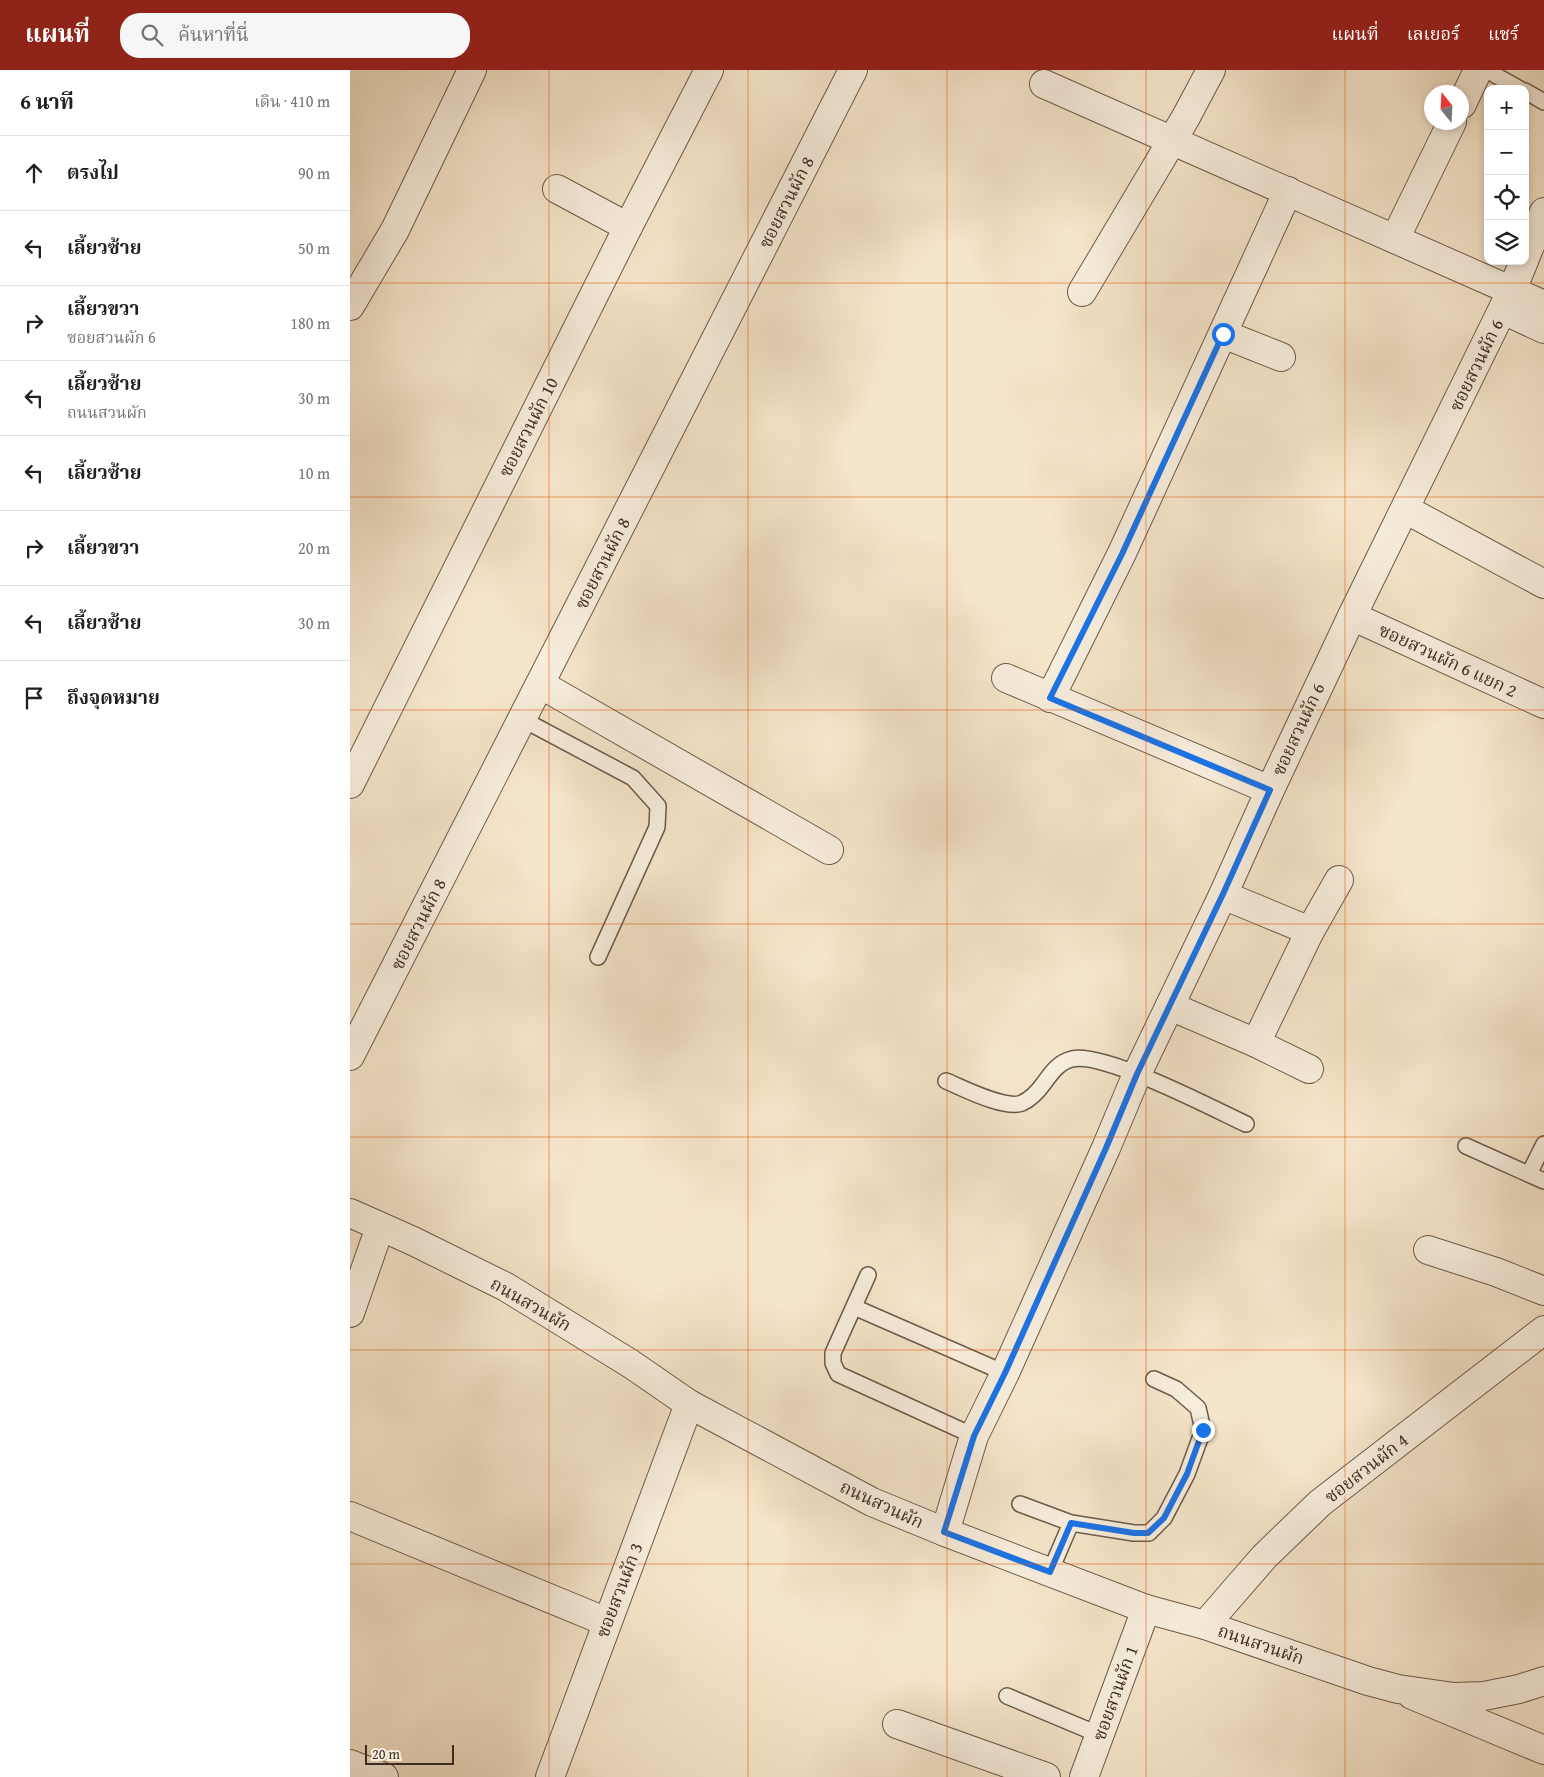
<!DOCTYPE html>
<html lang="th">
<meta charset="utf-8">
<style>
body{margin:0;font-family:"Gentium Book Plus","Noto Serif Thai",serif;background:#f6f6f6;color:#202124}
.controls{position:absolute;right:15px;top:15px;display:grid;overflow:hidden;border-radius:10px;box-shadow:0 2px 8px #0003}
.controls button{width:45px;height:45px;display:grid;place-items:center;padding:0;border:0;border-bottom:1px solid #e0e0e0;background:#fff;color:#202124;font:25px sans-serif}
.compass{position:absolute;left:1074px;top:15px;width:45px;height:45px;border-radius:50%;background:#fff;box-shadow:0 2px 8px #0003;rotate:342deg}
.scale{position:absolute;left:15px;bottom:12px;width:89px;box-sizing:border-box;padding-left:5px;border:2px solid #3f2d21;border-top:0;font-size:14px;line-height:18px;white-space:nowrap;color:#3f2d21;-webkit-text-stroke:4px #f8eedd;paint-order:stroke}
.stop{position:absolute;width:15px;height:15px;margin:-11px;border:4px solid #1a73e8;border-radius:50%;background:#fff}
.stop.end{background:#1a73e8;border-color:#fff;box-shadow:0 1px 5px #0008}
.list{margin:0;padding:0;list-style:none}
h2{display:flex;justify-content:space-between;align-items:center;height:65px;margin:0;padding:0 20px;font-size:21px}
h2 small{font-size:16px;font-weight:400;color:#757577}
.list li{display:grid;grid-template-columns:32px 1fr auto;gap:15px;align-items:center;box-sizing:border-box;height:75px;padding:0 20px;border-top:1px solid #e0e0e0}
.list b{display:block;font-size:19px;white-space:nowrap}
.list p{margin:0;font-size:16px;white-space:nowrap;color:#757577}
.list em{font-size:16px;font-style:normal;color:#757577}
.icon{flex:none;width:28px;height:28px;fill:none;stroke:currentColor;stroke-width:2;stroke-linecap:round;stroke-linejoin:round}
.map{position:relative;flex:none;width:1194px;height:1707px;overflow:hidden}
header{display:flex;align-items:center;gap:30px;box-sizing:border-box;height:70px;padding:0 25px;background:#8f2418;color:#fff}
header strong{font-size:24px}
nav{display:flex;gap:28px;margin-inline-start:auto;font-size:18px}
.search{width:350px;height:45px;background:#f6f6f6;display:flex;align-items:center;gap:12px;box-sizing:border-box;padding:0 18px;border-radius:20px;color:#757577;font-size:19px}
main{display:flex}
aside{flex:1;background:#fff}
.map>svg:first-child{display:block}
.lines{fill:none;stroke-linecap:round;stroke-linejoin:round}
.service-casing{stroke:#6c5b4b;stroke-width:18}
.minor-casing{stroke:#6c5b4b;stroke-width:30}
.tertiary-casing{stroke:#6c5b4b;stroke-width:30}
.service{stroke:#f8eedd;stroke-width:15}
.minor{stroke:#f8eedd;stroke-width:28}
.tertiary{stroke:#f8eedd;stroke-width:28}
.route{stroke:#1a73e8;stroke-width:6}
.grid{fill:none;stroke:#e0570d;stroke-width:1;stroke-opacity:0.55}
.labels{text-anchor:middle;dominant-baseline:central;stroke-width:4.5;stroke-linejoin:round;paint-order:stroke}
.street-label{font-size:18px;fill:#3f2d21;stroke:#f8eedd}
</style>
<header>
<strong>แผนที่</strong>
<div class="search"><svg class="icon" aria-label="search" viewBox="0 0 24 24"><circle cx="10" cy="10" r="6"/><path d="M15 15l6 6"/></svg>ค้นหาที่นี่</div>
<nav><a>แผนที่</a><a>เลเยอร์</a><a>แชร์</a></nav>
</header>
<main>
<aside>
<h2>6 นาที<small>เดิน · 410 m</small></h2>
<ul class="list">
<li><svg class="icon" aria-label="ahead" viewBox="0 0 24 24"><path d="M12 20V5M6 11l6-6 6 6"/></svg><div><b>ตรงไป</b></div><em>90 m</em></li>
<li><svg class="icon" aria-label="left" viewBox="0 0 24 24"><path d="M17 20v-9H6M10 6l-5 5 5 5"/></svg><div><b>เลี้ยวซ้าย</b></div><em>50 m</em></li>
<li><svg class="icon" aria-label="right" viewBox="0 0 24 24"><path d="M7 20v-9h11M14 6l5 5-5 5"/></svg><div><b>เลี้ยวขวา</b><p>ซอยสวนผัก 6</p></div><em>180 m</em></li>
<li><svg class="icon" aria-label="left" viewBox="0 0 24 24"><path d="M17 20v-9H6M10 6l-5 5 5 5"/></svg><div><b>เลี้ยวซ้าย</b><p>ถนนสวนผัก</p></div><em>30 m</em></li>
<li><svg class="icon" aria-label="left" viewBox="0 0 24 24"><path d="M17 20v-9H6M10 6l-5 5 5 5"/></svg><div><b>เลี้ยวซ้าย</b></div><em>10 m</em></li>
<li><svg class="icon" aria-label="right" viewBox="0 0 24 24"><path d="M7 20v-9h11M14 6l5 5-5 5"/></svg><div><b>เลี้ยวขวา</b></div><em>20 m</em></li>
<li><svg class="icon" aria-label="left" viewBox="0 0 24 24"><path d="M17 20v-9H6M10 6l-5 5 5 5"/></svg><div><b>เลี้ยวซ้าย</b></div><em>30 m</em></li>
<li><svg class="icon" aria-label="arrive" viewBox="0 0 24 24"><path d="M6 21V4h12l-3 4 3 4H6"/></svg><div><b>ถึงจุดหมาย</b></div></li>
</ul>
</aside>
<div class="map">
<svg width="1194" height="1707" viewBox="0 0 1194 1707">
<rect width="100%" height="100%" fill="#f5e5ca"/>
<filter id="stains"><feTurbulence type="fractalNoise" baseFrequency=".004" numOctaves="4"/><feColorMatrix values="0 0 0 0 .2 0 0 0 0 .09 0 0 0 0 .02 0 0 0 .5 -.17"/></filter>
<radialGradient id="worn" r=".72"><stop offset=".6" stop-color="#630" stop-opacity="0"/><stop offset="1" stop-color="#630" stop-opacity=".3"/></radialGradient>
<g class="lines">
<g class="service-casing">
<g id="service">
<polyline points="1145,5 1170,19"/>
<polyline points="1175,21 1194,32"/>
<polyline points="172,649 283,708 308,736 307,757 248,887"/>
<path d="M596,1011C613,1018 655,1040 672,1033C681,1029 689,1020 694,1013C702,1002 709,992 722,989C753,981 864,1039 896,1054"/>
<polyline points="1116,1076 1194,1111"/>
<polyline points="1179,1104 1194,1074"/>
<polyline points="518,1205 483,1283 483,1293 488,1304 624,1366"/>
<polyline points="504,1237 655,1303"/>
<polyline points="670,1434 721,1453 784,1463 799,1463 814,1448 837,1404 853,1360 848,1338 826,1319 804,1309"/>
<polyline points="700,1502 721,1453"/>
<polyline points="657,1626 750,1665"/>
</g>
</g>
<g class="minor-casing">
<g id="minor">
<polyline points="694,14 1194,235"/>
<polyline points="1112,34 1128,0"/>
<polyline points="207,119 278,157"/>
<polyline points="1045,169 1102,52"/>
<polyline points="1175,188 1194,142"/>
<polyline points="732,222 836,47 861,0"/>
<polyline points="0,236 45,160 122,0"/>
<polyline points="1153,240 1194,259"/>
<polyline points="873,264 931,287"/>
<polyline points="1055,439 1194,514"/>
<polyline points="1002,546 1194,634"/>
<polyline points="656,608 920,720"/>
<polyline points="190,614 479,780"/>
<polyline points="700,628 772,483 938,121"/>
<polyline points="0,714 278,157 359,0"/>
<polyline points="873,825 960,861"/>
<polyline points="820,936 906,973 959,999"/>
<polyline points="906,973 960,861 989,810"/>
<polyline points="0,986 503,0"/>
<polyline points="1078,1180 1146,1202 1194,1221"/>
<polyline points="0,1243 30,1157"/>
<polyline points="0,1446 257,1552"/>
<polyline points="595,1462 624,1366 655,1303 756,1078 787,1004 873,825 920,720 1002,546 1162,220 1174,191"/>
<polyline points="855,1555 914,1487 970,1433 1194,1260"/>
<polyline points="1062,1625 1194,1680"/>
<polyline points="547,1654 696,1707"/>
<polyline points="0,1694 34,1707"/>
<polyline points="200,1707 339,1334"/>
<polyline points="734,1707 796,1539"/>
</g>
</g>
<g class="tertiary-casing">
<polyline id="tertiary" points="0,1143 63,1171 156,1217 281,1294 339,1334 522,1432 595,1462 796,1539 855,1555 1018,1611 1048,1619 1104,1627 1134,1626 1169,1619 1194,1611"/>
</g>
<use href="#service" class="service"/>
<use href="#minor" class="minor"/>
<use href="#tertiary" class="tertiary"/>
</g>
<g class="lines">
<polyline class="route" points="853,1360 837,1404 814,1448 798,1463 784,1463 721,1453 700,1502 594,1462 624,1366 655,1303 756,1078 787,1004 873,824 920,720 700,628 772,484 873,264"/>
</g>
<path class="grid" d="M199,0V1707M398,0V1707M597,0V1707M796,0V1707M995,0V1707M0,213H1194M0,427H1194M0,640H1194M0,854H1194M0,1067H1194M0,1280H1194M0,1494H1194"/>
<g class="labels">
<g class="street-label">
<text transform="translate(436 132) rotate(-63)">ซอยสวนผัก 8</text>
<text transform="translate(1126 295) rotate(-64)">ซอยสวนผัก 6</text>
<text transform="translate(178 357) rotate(-63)">ซอยสวนผัก 10</text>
<text transform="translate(252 493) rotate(-63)">ซอยสวนผัก 8</text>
<text transform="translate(1098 590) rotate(25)">ซอยสวนผัก 6 แยก 2</text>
<text transform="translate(948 659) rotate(-65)">ซอยสวนผัก 6</text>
<text transform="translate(68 854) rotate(-63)">ซอยสวนผัก 8</text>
<text transform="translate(181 1234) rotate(30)">ถนนสวนผัก</text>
<text transform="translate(1016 1398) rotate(-38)">ซอยสวนผัก 4</text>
<text transform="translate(532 1434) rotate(25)">ถนนสวนผัก</text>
<text transform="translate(269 1520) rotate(-69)">ซอยสวนผัก 3</text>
<text transform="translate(911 1574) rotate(19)">ถนนสวนผัก</text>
<text transform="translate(765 1623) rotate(-70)">ซอยสวนผัก 1</text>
</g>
</g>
<rect width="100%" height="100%" filter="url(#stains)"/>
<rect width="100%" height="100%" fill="url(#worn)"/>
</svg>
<div class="controls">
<button>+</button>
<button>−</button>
<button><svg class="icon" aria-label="locate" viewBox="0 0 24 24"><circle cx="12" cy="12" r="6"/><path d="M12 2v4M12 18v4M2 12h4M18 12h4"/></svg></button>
<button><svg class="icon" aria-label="layers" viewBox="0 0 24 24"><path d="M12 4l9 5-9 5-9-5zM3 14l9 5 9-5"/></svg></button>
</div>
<svg class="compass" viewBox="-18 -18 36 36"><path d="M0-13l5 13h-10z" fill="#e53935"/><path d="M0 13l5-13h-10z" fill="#757577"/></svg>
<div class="scale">20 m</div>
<div class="stop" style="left:873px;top:264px"></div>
<div class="stop end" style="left:853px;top:1360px"></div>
</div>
</main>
